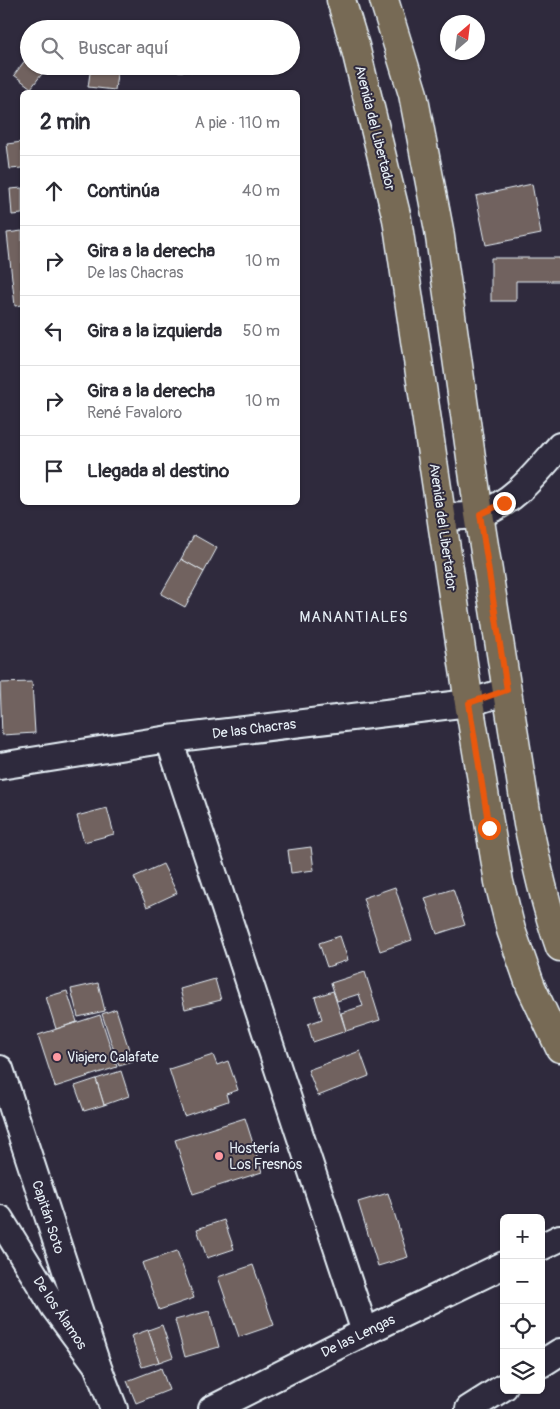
<!DOCTYPE html>
<html lang="es">
<meta charset="utf-8">
<style>
body{margin:0;font-family:Pangolin,sans-serif;background:#f7f7f7;color:#2b2b33}
.controls{position:absolute;right:15px;bottom:15px;display:grid;overflow:hidden;border-radius:8px;box-shadow:0 1px 4px #0004}
.controls button{width:45px;height:45px;display:grid;place-items:center;padding:0;border:0;border-bottom:1px solid #e1e1e2;background:#fff;color:#2b2b33;font:25px sans-serif}
.compass{position:absolute;left:440px;top:15px;width:45px;height:45px;border-radius:50%;background:#fff;box-shadow:0 1px 4px #0004;rotate:28deg}
.stop{position:absolute;width:15px;height:15px;margin:-11px;border:4px solid #ea580c;border-radius:50%;background:#fff}
.stop.end{background:#ea580c;border-color:#fff;box-shadow:0 1px 5px #0008}
.list{margin:0;padding:0;list-style:none}
h2{display:flex;justify-content:space-between;align-items:center;height:65px;margin:0;padding:0 20px;font-size:21px}
h2 small{font-size:16px;font-weight:400;color:#7c7c81}
.list li{display:grid;grid-template-columns:32px 1fr auto;gap:15px;align-items:center;box-sizing:border-box;height:70px;padding:0 20px;border-top:1px solid #e1e1e2}
.list b{display:block;font-size:19px;white-space:nowrap}
.list p{margin:0;font-size:16px;white-space:nowrap;color:#7c7c81}
.list em{font-size:16px;font-style:normal;color:#7c7c81}
.icon{flex:none;width:28px;height:28px;fill:none;stroke:currentColor;stroke-width:2;stroke-linecap:round;stroke-linejoin:round}
.map{position:relative;flex:none;width:560px;height:1409px;overflow:hidden}
.search{position:absolute;background:#fff;box-shadow:0 1px 4px #0004;left:20px;top:20px;width:280px;height:55px;display:flex;align-items:center;gap:12px;box-sizing:border-box;padding:0 18px;border-radius:28px;color:#7c7c81;font-size:19px}
.panel{position:absolute;background:#fff;box-shadow:0 1px 4px #0004;left:20px;top:90px;width:280px;height:415px;border-radius:8px}
.map>svg:first-child{display:block}
.building{fill:#71625f;stroke:#e8f1f8}
.lines{fill:none;stroke-linecap:round;stroke-linejoin:round}
.minor-casing{stroke:#e8f1f8;stroke-width:30}
.primary-casing{stroke:#e8f1f8;stroke-width:31}
.minor{stroke:#2f2a3d;stroke-width:26}
.primary{stroke:#776a54;stroke-width:28}
.route{stroke:#ea580c;stroke-width:6}
.poi-dot{fill:#ff9aa2;stroke:#2f2a3d;stroke-width:2}
.labels{text-anchor:middle;dominant-baseline:central;stroke-width:4;stroke-linejoin:round;paint-order:stroke}
.street-label{font-size:14px;fill:#e8f1f8;stroke:#2f2a3d}
.poi-label{font-size:14px;fill:#e8f1f8;stroke:#2f2a3d;text-anchor:start}
.neighbourhood-label{font-size:15px;letter-spacing:1px;fill:#e8f1f8;stroke:#2f2a3d}
</style>
<div class="map">
<svg width="560" height="1409" viewBox="0 0 560 1409">
<rect width="100%" height="100%" fill="#2f2a3d"/>
<filter id="ink" filterUnits="userSpaceOnUse"><feTurbulence type="fractalNoise" baseFrequency=".02" numOctaves="2"/><feDisplacementMap in="SourceGraphic" scale="10" xChannelSelector="R" yChannelSelector="G"/><feConvolveMatrix kernelMatrix="1 2 1 2 8 2 1 2 1" color-interpolation-filters="sRGB"/></filter>
<g filter="url(#ink)">
<g class="building">
<polygon points="29,55 29,66 48,66 31,88 14,75"/>
<polygon points="91,66 118,66 115,90 88,87"/>
<polygon points="154,66 201,66 201,72 154,70"/>
<polygon points="22,142 22,168 10,169 7,144"/>
<polygon points="532,184 541,234 486,245 476,196"/>
<polygon points="22,188 22,214 12,215 10,189"/>
<polygon points="22,231 22,305 15,306 7,233"/>
<polygon points="491,258 560,258 560,281 516,281 516,301 491,301"/>
<polygon points="194,535 217,548 204,572 181,559"/>
<polygon points="181,559 204,572 185,607 161,594"/>
<polygon points="32,682 35,733 2,735 0,683"/>
<polygon points="107,808 114,834 84,842 77,816"/>
<polygon points="311,847 314,870 291,873 288,850"/>
<polygon points="163,864 177,893 147,907 134,877"/>
<polygon points="395,887 412,940 380,951 363,898"/>
<polygon points="453,889 465,925 437,934 425,898"/>
<polygon points="340,936 348,960 327,967 319,943"/>
<polygon points="365,972 380,1020 346,1031 341,1013 363,1006 359,994 337,1001 331,983"/>
<polygon points="215,979 221,1000 185,1009 180,989"/>
<polygon points="98,983 105,1011 78,1017 71,989"/>
<polygon points="67,991 77,1022 56,1029 46,997"/>
<polygon points="333,991 346,1031 313,1042 308,1024 322,1019 315,997"/>
<polygon points="116,1009 133,1062 119,1066 102,1014"/>
<polygon points="100,1015 117,1067 55,1087 38,1035"/>
<polygon points="360,1051 369,1076 318,1096 308,1070"/>
<polygon points="213,1055 217,1065 228,1061 238,1090 226,1094 228,1101 184,1116 169,1069"/>
<polygon points="121,1071 129,1096 104,1105 96,1079"/>
<polygon points="96,1079 104,1105 84,1111 75,1086"/>
<polygon points="245,1118 262,1172 193,1194 175,1140"/>
<polygon points="388,1193 408,1257 378,1266 358,1202"/>
<polygon points="224,1220 234,1249 207,1258 197,1229"/>
<polygon points="177,1251 194,1298 159,1310 142,1263"/>
<polygon points="253,1265 274,1325 239,1337 218,1277"/>
<polygon points="209,1311 219,1347 185,1357 175,1320"/>
<polygon points="162,1325 173,1357 159,1362 148,1330"/>
<polygon points="148,1330 159,1362 142,1367 131,1336"/>
<polygon points="161,1368 169,1390 136,1403 127,1381"/>
</g>
<g class="lines">
<g class="minor-casing">
<g id="minor">
<path d="M442,517C454,516 469,517 480,514C514,503 537,472 560,446"/>
<polyline points="169,739 365,1332"/>
<polyline points="0,766 169,739 469,703 507,691"/>
<polyline points="0,1069 97,1365"/>
<polyline points="0,1219 54,1307 97,1365 114,1409"/>
<polyline points="541,1247 560,1238"/>
<polyline points="541,1364 560,1352"/>
<polyline points="212,1409 365,1332 504,1265"/>
<polyline points="469,1409 504,1387"/>
</g>
</g>
<g class="primary-casing">
<g id="primary">
<polyline points="341,0 355,46 397,219 469,703 499,882 511,930 531,987 560,1048"/>
<path d="M384,0L413,94L439,230L479,514L528,824C537,866 546,907 560,947"/>
</g>
</g>
<use href="#minor" class="minor"/>
<use href="#primary" class="primary"/>
</g>
</g>
<g class="lines" filter="url(#ink)">
<polyline class="route" points="489,828 469,703 507,690 480,514 504,503"/>
</g>
<g class="poi-dot">
<circle cx="57" cy="1057" r="5"/>
<circle cx="219" cy="1156" r="5"/>
</g>
<g class="labels">
<g class="street-label">
<text transform="translate(375 128) rotate(76)">Avenida del Libertador</text>
<text transform="translate(443 527) rotate(82)">Avenida del Libertador</text>
<text transform="translate(254 729) rotate(-7)">De las Chacras</text>
<text transform="translate(48 1217) rotate(72)">Capitán Soto</text>
<text transform="translate(60 1313) rotate(56)">De los Álamos</text>
<text transform="translate(358 1336) rotate(-26)">De las Lengas</text>
</g>
<g class="poi-label">
<text x="67" y="1057">Viajero Calafate</text>
<text x="229" y="1148">Hostería<tspan x="229" dy="16">Los Fresnos</tspan></text>
</g>
<g class="neighbourhood-label">
<text x="354" y="617">MANANTIALES</text>
</g>
</g>
</svg>
<div class="controls">
<button>+</button>
<button>−</button>
<button><svg class="icon" aria-label="locate" viewBox="0 0 24 24"><circle cx="12" cy="12" r="6"/><path d="M12 2v4M12 18v4M2 12h4M18 12h4"/></svg></button>
<button><svg class="icon" aria-label="layers" viewBox="0 0 24 24"><path d="M12 4l9 5-9 5-9-5zM3 14l9 5 9-5"/></svg></button>
</div>
<svg class="compass" viewBox="-18 -18 36 36"><path d="M0-13l5 13h-10z" fill="#e53935"/><path d="M0 13l5-13h-10z" fill="#7c7c81"/></svg>
<div class="stop" style="left:489px;top:828px"></div>
<div class="stop end" style="left:504px;top:503px"></div>
<div class="search"><svg class="icon" aria-label="search" viewBox="0 0 24 24"><circle cx="10" cy="10" r="6"/><path d="M15 15l6 6"/></svg>Buscar aquí</div>
<section class="panel">
<h2>2 min<small>A pie · 110 m</small></h2>
<ul class="list">
<li><svg class="icon" aria-label="ahead" viewBox="0 0 24 24"><path d="M12 20V5M6 11l6-6 6 6"/></svg><div><b>Continúa</b></div><em>40 m</em></li>
<li><svg class="icon" aria-label="right" viewBox="0 0 24 24"><path d="M7 20v-9h11M14 6l5 5-5 5"/></svg><div><b>Gira a la derecha</b><p>De las Chacras</p></div><em>10 m</em></li>
<li><svg class="icon" aria-label="left" viewBox="0 0 24 24"><path d="M17 20v-9H6M10 6l-5 5 5 5"/></svg><div><b>Gira a la izquierda</b></div><em>50 m</em></li>
<li><svg class="icon" aria-label="right" viewBox="0 0 24 24"><path d="M7 20v-9h11M14 6l5 5-5 5"/></svg><div><b>Gira a la derecha</b><p>René Favaloro</p></div><em>10 m</em></li>
<li><svg class="icon" aria-label="arrive" viewBox="0 0 24 24"><path d="M6 21V4h12l-3 4 3 4H6"/></svg><div><b>Llegada al destino</b></div></li>
</ul>
</section>
</div>
